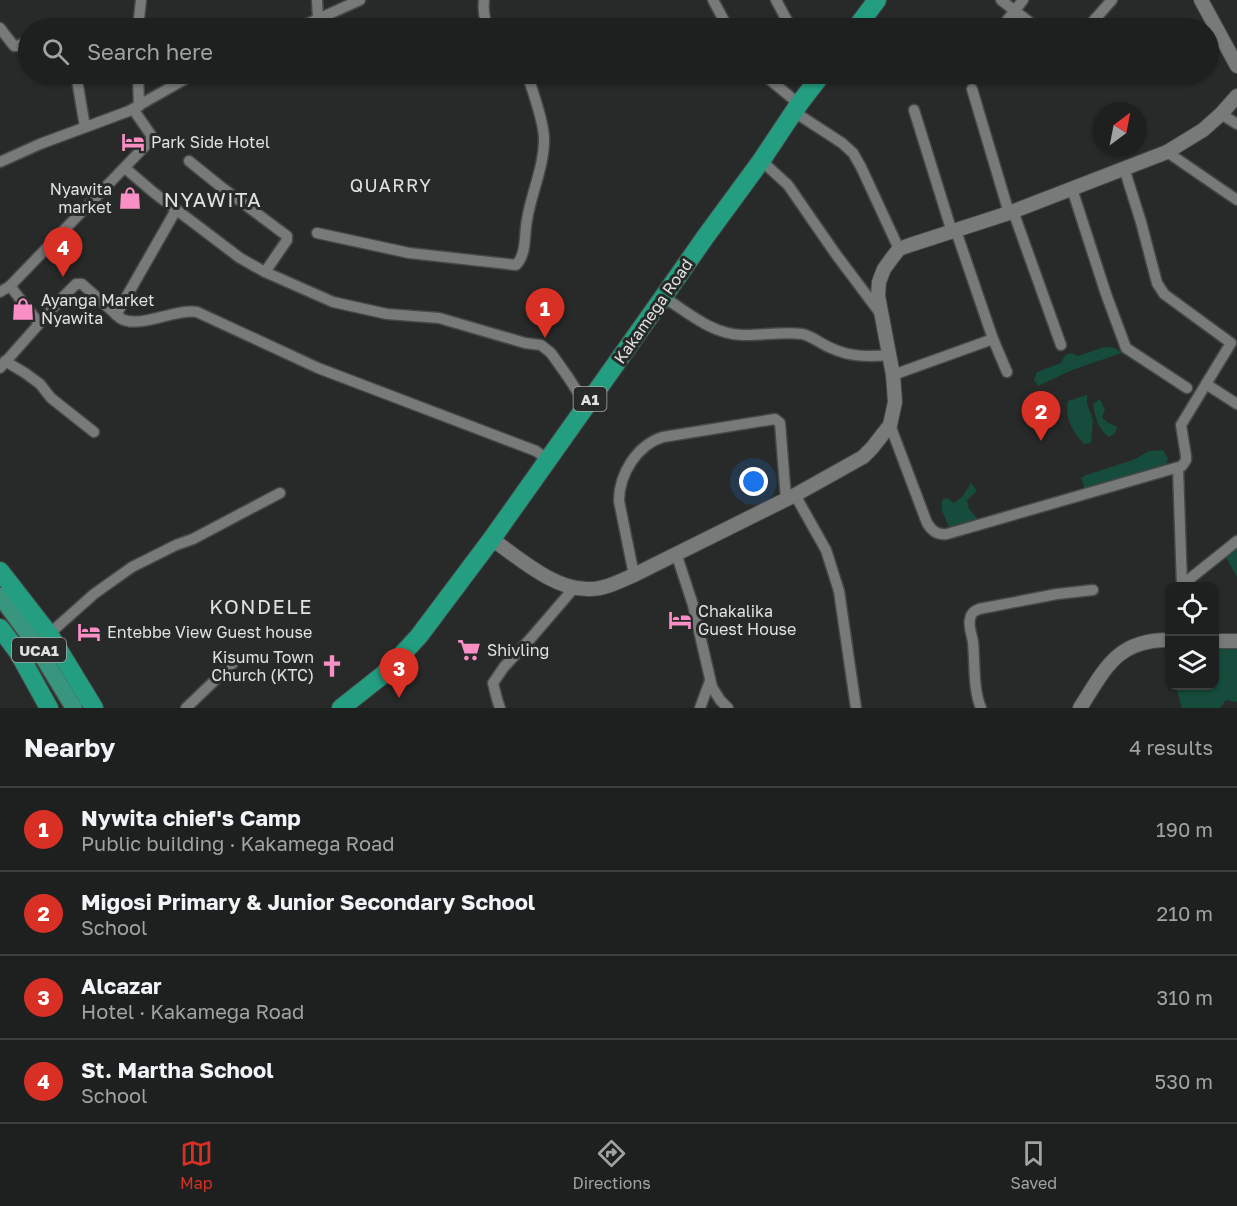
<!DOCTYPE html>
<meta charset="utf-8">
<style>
body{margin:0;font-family:"Golos Text",sans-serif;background:#252827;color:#f1f3f6}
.controls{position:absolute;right:18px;bottom:18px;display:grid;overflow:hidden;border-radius:12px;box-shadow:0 2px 4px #0004}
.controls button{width:54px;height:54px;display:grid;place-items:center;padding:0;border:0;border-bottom:2px solid #3b3e3c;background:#1d201e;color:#f1f3f6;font:30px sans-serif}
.compass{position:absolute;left:1093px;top:102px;width:54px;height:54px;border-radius:50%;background:#1d201e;box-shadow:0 2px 4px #0004;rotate:32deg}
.you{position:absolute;left:754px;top:482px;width:21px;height:21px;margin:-15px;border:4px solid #fff;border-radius:50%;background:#1a73e8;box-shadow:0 0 0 9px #1a73e833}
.badge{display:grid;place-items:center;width:39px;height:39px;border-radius:50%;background:#d93025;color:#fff;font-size:20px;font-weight:700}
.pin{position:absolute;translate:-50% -50px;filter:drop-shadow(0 2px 3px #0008)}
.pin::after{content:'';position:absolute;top:32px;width:21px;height:18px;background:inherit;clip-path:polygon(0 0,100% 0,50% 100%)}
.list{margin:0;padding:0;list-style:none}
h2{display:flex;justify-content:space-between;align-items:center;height:78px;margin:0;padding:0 24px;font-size:26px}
h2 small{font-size:20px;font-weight:400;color:#a0a3a4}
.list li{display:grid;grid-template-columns:39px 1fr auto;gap:18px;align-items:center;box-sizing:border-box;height:84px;padding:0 24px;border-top:2px solid #3b3e3c}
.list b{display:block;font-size:22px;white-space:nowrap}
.list p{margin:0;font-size:20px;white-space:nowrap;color:#a0a3a4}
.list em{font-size:20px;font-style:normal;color:#a0a3a4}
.icon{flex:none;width:33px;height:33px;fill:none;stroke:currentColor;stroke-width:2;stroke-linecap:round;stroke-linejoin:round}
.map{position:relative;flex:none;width:1237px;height:708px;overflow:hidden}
.search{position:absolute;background:#1d201e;box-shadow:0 2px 4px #0004;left:18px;right:18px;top:18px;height:66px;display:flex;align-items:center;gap:15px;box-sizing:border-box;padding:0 21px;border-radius:33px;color:#a0a3a4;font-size:22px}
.sheet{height:414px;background:#1d201e}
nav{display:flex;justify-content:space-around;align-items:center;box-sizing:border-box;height:84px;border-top:2px solid #3b3e3c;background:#1d201e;font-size:16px;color:#a0a3a4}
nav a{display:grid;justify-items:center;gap:3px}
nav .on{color:#d93025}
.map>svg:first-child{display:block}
.green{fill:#154c3b}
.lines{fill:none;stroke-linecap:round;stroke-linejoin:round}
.minor-casing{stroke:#464847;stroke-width:13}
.tertiary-casing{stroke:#464847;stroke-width:16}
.primary-casing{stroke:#464847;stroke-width:19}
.trunk-casing{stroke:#464847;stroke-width:20}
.minor{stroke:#777a79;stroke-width:10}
.tertiary{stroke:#777a79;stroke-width:14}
.primary{stroke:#38957e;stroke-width:16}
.trunk{stroke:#239e80;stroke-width:18}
.labels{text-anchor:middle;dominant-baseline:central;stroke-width:6;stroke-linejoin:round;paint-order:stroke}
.shield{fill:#272a28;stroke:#a8abaa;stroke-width:1.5}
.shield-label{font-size:15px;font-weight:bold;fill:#e0e2e1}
.poi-label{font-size:16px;fill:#e0e2e1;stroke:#272a28;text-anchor:start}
.street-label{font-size:16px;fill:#e0e2e1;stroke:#272a28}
.neighbourhood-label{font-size:18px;letter-spacing:1.5px;fill:#e0e2e1;stroke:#272a28}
.quarter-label{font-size:20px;letter-spacing:1.5px;fill:#e0e2e1;stroke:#272a28}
</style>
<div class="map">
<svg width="1237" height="708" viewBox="0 0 1237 708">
<rect width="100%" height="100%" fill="#272a28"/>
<g class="green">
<polygon points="1104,347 1115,348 1122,353 1072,370 1038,386 1034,380 1037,372 1061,363 1065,355 1071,353 1078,356"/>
<path d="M1087,395V404L1093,420L1091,443L1084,444C1073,432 1064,417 1068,401Z"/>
<path d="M1100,399L1105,410L1102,417L1107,422L1117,427L1115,433L1109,437C1097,428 1096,418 1093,404Z"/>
<polygon points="1163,450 1168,458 1166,464 1086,492 1081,478 1086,475 1133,460 1149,451"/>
<polygon points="971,483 977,491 967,500 969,509 979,520 965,525 949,527 942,511 942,500 947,498 954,503 962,497"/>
<polygon points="1237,542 1237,577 1223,552"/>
<polygon points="1215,641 1237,641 1237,702 1226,700 1220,708 1182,708 1177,691 1184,686 1214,686"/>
</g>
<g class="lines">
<g class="minor-casing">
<g id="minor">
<polyline points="317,0 318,18"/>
<path d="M484,0C483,10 484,20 489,28"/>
<polyline points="713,0 728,28"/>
<polyline points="776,0 791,28"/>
<polyline points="1001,0 1037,28"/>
<polyline points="0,28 14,46 17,46 28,41"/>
<polyline points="138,28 141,0"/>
<polyline points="298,28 360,0"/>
<polyline points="1001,28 1023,0"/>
<polyline points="1087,28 1112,0"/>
<polyline points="76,74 85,127"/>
<polyline points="138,74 139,106"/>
<polyline points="763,74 799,104"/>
<polyline points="972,89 1009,213"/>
<polyline points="914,110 952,232"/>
<polyline points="1221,114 1237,124"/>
<polyline points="799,115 842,143 853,153 861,167 899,249"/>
<polyline points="1167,152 1237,200"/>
<polyline points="189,161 220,186 287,236 287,240 265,272"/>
<polyline points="0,162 40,144 129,111 194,74"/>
<polyline points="765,164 788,185 835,253 880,313"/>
<polyline points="125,168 153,192 240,258 265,272 333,302 387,314 439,318 525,343 541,345 551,353 568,377 577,391 587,403"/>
<polyline points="1072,189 1106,294 1126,348 1187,388"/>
<polyline points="1013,211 1061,345"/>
<polyline points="956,231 993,339 1007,372"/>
<path d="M317,233L409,253L516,265C527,254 524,234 527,220C531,193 545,165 544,137C543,119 533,92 527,74"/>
<polyline points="10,286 39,323"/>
<polyline points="0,292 10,286 150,141 152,137 151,135 133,109"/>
<path d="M668,300C691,315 713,334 742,335C762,336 782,331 802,334C813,336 820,344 831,348C850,357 869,357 889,355"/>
<polyline points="116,315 176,210"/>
<polyline points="5,361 25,373 40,384 51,398 94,432"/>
<path d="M0,368L62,298L76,284H82L120,318C138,330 176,308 197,312L318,368L536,451L547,459"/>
<polyline points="893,375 993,339"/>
<polyline points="1206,384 1237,404"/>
<path d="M890,425L927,523C932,531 937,535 947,534L1182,466L1186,460V456L1181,425L1231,343L1164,294L1157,283L1141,222L1124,168"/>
<polyline points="1178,468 1182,586"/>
<polyline points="795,495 826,550 839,591 856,708"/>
<polyline points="676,553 693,605 712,687 720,700 728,708"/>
<path d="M634,575L619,501C619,474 637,445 663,437L775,419L780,423L786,499"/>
<polyline points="1182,585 1237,541"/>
<polyline points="49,634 94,594 132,567 176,545 193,539 280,493"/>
<polyline points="186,708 233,663"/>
<polyline points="500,708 497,699 493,683 504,667 531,638 574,588"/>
<polyline points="700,708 710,681"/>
<path d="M981,708C973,690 975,662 973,642C972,635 968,626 970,619C971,613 974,611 979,609L1057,594L1093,590"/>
</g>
</g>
<g class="tertiary-casing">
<g id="tertiary">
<polyline points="1201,0 1237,66"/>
<path d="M496,542C521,560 557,591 590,589C605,589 620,581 634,575L795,495L863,457L872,448L890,425L895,402L893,375L878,296L879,282L884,269L892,258L899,249L910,245L1009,213L1167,152L1203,130L1221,114L1237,96"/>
<polyline points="1214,641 1237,641"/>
<path d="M1080,708C1105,669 1117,639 1170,640"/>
</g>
</g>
<g class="primary-casing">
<polyline id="primary" points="0,596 33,641 74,708"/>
</g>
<g class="trunk-casing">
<g id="trunk">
<polyline points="856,28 877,0"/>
<polyline points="0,571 49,634 94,708"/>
<polyline points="0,628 18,652 49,708"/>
<polyline points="341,708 384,674 419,636 491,540 664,296 706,236 761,161 799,104 822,74"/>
</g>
</g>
<use href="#minor" class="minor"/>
<use href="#tertiary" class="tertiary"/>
<use href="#primary" class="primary"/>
<use href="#trunk" class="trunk"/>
</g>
<defs>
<g id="hotel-bare" transform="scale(1.8)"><path d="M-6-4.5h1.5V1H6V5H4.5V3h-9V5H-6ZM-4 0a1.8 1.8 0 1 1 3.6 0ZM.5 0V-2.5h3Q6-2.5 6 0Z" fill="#fa8fc6" stroke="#272a28" stroke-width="2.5" paint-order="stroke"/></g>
<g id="shop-bare" transform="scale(1.8)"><path d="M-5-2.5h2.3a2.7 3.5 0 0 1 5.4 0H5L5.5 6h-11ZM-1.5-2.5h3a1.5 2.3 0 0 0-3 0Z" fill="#fa8fc6" stroke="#272a28" stroke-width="2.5" paint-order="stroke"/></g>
<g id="supermarket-bare" transform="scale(1.8)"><path d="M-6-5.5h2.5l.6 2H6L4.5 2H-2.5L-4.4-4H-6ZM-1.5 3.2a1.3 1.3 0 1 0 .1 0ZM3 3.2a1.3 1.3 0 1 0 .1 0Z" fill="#fa8fc6" stroke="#272a28" stroke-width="2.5" paint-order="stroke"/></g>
<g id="church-bare" transform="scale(1.8)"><path d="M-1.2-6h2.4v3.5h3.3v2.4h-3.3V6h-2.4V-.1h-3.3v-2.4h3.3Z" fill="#fa8fc6" stroke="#272a28" stroke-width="2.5" paint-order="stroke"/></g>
</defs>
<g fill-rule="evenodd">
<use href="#hotel-bare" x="133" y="142"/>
<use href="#shop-bare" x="130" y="198"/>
<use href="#shop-bare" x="23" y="309"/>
<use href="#hotel-bare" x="680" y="620"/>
<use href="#hotel-bare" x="89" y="632"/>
<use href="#supermarket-bare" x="469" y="650"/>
<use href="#church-bare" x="332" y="666"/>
</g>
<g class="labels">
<g class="shield">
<rect x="573.5" y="387" width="33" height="24" rx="4.5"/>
<rect x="12" y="638" width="54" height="24" rx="4.5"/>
</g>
<g class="shield-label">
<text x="590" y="399">A1</text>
<text x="39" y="650">UCA1</text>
</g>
<g class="poi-label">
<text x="151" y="142">Park Side Hotel</text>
<text x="112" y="189" text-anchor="end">Nyawita<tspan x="112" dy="18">market</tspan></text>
<text x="41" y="300">Ayanga Market<tspan x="41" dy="18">Nyawita</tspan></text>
<text x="698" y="611">Chakalika<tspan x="698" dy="18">Guest House</tspan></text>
<text x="107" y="632">Entebbe View Guest house</text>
<text x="487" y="650">Shivling</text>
<text x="314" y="657" text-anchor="end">Kisumu Town<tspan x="314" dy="18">Church (KTC)</tspan></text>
</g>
<g class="street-label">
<text transform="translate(653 311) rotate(-55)">Kakamega Road</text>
</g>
<g class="neighbourhood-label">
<text x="391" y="185">QUARRY</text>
</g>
<g class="quarter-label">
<text x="213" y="199">NYAWITA</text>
<text x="261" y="606">KONDELE</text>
</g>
</g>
</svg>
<div class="controls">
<button><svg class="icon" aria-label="locate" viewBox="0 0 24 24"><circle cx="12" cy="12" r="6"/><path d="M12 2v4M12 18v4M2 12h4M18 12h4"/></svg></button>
<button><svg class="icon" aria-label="layers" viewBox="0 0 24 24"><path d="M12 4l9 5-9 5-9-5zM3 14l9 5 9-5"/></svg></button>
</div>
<svg class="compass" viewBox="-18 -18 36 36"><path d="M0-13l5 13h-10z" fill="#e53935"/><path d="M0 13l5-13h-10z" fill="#a0a3a4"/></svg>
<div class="you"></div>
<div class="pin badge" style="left:545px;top:338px">1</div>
<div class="pin badge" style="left:1041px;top:441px">2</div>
<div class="pin badge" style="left:399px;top:698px">3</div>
<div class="pin badge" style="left:63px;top:277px">4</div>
<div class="search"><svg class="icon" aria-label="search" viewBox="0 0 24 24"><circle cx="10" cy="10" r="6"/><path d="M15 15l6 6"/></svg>Search here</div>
</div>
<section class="sheet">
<h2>Nearby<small>4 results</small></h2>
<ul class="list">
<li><span class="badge">1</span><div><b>Nywita chief's Camp</b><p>Public building · Kakamega Road</p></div><em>190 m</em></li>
<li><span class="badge">2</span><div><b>Migosi Primary &amp; Junior Secondary School</b><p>School</p></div><em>210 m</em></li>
<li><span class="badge">3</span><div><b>Alcazar</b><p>Hotel · Kakamega Road</p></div><em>310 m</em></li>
<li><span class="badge">4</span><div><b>St. Martha School</b><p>School</p></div><em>530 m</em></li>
</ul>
</section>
<nav>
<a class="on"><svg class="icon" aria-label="map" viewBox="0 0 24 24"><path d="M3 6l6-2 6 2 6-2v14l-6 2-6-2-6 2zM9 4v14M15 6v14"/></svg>Map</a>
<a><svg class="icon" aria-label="directions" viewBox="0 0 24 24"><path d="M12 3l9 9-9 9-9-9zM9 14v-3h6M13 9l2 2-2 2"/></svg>Directions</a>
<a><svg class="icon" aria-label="saved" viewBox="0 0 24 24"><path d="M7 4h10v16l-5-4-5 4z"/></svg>Saved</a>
</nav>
